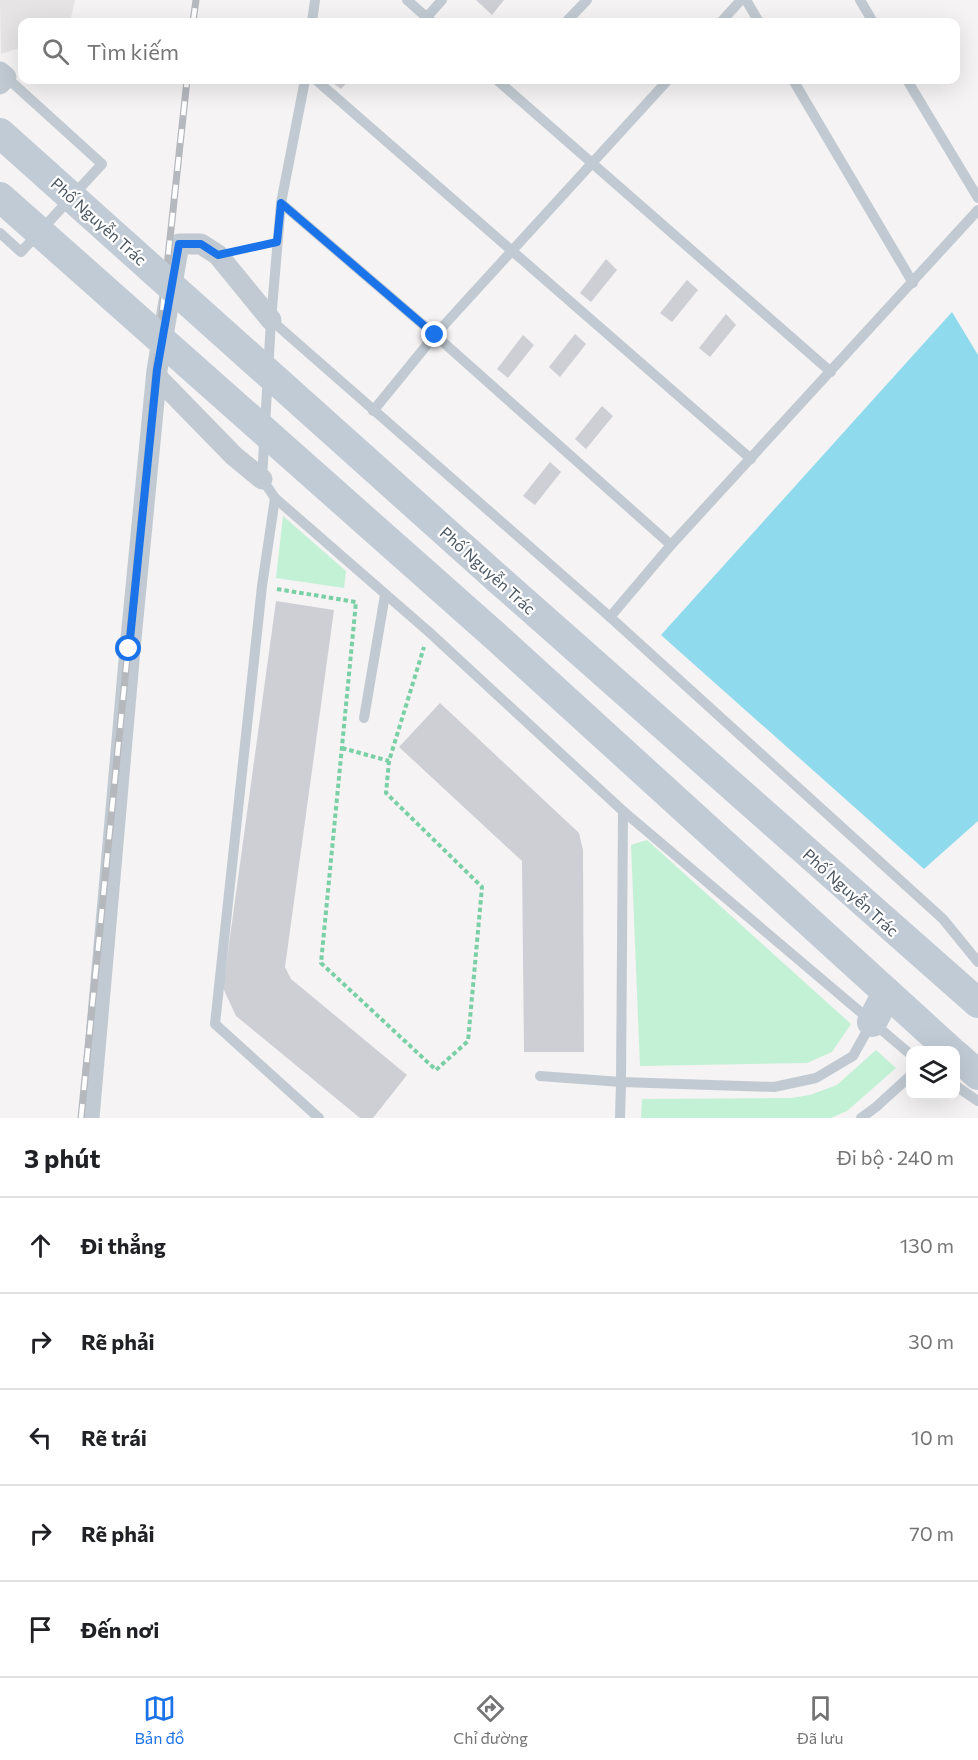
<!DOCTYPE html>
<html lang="vi">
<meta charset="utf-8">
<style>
body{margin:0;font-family:Commissioner,sans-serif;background:#f6f6f6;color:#202124}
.controls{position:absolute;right:18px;bottom:18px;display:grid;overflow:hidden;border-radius:12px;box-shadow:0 6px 24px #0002}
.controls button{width:54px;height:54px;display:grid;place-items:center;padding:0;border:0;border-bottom:2px solid #e0e0e0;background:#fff;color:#202124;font:30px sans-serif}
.stop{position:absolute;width:18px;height:18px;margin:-14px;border:4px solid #1a73e8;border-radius:50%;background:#fff}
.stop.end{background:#1a73e8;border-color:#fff;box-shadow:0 2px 6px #0008}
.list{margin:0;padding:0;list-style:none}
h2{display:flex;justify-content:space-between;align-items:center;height:78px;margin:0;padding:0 24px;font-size:26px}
h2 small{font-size:20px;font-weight:400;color:#757577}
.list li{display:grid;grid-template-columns:39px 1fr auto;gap:18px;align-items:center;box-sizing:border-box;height:96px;padding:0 24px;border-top:2px solid #e0e0e0}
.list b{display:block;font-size:22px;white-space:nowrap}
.list em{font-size:20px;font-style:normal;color:#757577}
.icon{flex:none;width:33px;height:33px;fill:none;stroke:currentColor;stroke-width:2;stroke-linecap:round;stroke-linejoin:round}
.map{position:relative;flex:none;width:978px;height:1118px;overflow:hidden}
.search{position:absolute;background:#fff;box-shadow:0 6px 24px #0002;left:18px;right:18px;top:18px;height:66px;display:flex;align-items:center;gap:15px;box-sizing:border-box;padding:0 21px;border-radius:12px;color:#757577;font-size:22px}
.sheet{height:558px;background:#fff}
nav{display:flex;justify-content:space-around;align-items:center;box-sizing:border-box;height:84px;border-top:2px solid #e0e0e0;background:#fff;font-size:16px;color:#757577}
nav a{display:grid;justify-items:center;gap:3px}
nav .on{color:#1a73e8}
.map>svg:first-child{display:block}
.education{fill:#e6e4e5}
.green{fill:#c3f1d5}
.water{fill:#90daee}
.building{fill:#cdcfd5}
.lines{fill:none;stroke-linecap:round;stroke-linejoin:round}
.path{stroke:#7ad0a6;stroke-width:4;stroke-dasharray:4.5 3;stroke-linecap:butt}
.lane{stroke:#c1cad2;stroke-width:10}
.street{stroke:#c1cad2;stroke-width:21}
.secondary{stroke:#c1cbd6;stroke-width:30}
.rail-casing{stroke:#b5b8bd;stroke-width:7}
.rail{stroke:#fff;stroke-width:4.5;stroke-dasharray:14;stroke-linecap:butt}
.secondary-bridge{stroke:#c1cbd6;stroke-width:30}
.route{stroke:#1a73e8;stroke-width:8}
.labels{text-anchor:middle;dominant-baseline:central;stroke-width:4.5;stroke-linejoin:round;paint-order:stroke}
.street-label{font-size:16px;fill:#4a5661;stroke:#fff}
</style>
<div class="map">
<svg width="978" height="1118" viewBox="0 0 978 1118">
<rect width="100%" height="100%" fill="#f5f3f3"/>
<polygon class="education" points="0,0 75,0 70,22 22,22 22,47 1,54"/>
<g class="green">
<polygon points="283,516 346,571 344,588 276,578"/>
<polygon points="647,840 851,1024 832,1052 807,1063 640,1066 631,845"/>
<polygon points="876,1050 896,1068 847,1111 831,1118 641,1118 642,1099 791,1098 810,1095 837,1085"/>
</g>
<polygon class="water" points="952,312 978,355 978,821 924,869 661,635"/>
<g class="building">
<polygon points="476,0 504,0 492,15"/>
<polygon points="329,80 349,80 341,89"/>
<polygon points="606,259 617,270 591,302 580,293"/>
<polygon points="687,280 698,290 672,322 660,313"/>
<polygon points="726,314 736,325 710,357 699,348"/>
<polygon points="575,334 586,344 560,377 549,367"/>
<polygon points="523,335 534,345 508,378 497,369"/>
<polygon points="602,406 613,416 586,449 575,439"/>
<polygon points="550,462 561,472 535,505 523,496"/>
<polygon points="276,601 334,610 285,967 291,979 407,1075 373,1118 360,1118 236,1016 223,988"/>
<polygon points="440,703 579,833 583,850 584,1052 524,1052 522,861 399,747"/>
</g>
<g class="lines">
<g class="path">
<polyline points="239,250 264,245"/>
<polyline points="277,589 356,602 321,963 436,1070 468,1041 482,887 386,793 389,761 424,647"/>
<polyline points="342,748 389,761"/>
</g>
<g class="lane">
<polyline points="407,0 432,22"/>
<polyline points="746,0 759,22"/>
<polyline points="860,0 873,22"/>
<polyline points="427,17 442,0"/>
<polyline points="312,22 315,0"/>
<polyline points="566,22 587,0"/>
<polyline points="721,22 741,0"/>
<polyline points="305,80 281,203 271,320 610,617 943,919 978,962"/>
<polyline points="316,80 751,459"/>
<polyline points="497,80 831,372"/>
<polyline points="793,80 913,283"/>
<polyline points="907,80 978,198"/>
<polyline points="281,203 435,335 671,545"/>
<polyline points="0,233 21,252 102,164 6,77"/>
<polyline points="271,320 262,479 275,498 429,632 623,811 910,1054"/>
<polyline points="373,411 435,335 668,80"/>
<polyline points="275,498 262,586 215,1024 319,1118"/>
<polyline points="610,617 671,545 978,210"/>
<polyline points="364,718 385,595"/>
<polyline points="540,1076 621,1082 774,1087 816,1078 853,1056 872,1022"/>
<polyline points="956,1086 978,1101"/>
<polyline points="620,1118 621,1082 623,811"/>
<polyline points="861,1118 876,1107 910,1076"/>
</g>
<g class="street">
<polyline points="0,72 6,77 0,84"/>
<polyline points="157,377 234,456 262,479"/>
<polyline points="89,1118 130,649 157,370 179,244 201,244 218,255 271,320"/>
</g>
<g class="secondary">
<polyline points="498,579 978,1003"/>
<polyline points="493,634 950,1050"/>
<polyline points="872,1022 887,993"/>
<polyline points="956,1055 978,1075"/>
</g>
<g class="rail-casing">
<g id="rail">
<polyline points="193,22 196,0"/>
<polyline points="81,1118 156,369 187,80"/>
</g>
</g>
<use href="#rail" class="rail"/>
<g class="secondary-bridge">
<polyline points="0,133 498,579"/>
<polyline points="0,197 493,634"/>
</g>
</g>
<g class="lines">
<polyline class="route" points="129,649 157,370 179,244 201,244 218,255 277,242 281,203 435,335"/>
</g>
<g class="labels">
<g class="street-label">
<text transform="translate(99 221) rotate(42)">Phố Nguyễn Trác</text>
<text transform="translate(488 570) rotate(42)">Phố Nguyễn Trác</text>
<text transform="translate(851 892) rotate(42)">Phố Nguyễn Trác</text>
</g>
</g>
</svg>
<div class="controls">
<button><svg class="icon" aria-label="layers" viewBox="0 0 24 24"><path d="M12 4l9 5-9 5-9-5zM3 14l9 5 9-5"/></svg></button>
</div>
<div class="stop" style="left:129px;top:649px"></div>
<div class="stop end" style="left:435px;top:335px"></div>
<div class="search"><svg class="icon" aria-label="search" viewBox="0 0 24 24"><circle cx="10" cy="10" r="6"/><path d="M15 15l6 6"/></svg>Tìm kiếm</div>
</div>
<section class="sheet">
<h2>3 phút<small>Đi bộ · 240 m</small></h2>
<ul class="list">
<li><svg class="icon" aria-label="ahead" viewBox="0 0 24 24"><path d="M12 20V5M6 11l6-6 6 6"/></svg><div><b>Đi thẳng</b></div><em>130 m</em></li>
<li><svg class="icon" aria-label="right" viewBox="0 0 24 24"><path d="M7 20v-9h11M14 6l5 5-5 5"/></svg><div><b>Rẽ phải</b></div><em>30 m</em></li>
<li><svg class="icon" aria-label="left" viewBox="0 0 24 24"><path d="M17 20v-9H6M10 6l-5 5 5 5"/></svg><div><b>Rẽ trái</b></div><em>10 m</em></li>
<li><svg class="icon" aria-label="right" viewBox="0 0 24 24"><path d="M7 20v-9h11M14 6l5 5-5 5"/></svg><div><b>Rẽ phải</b></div><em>70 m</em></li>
<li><svg class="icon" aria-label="arrive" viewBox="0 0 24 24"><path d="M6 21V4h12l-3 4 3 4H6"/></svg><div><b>Đến nơi</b></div></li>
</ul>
</section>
<nav>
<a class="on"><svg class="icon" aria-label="map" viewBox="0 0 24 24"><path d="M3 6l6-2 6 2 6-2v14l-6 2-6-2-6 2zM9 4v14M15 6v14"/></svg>Bản đồ</a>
<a><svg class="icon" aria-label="directions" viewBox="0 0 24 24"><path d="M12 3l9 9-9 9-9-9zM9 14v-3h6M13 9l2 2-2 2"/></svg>Chỉ đường</a>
<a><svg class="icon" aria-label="saved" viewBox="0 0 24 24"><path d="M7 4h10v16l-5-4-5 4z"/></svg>Đã lưu</a>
</nav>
